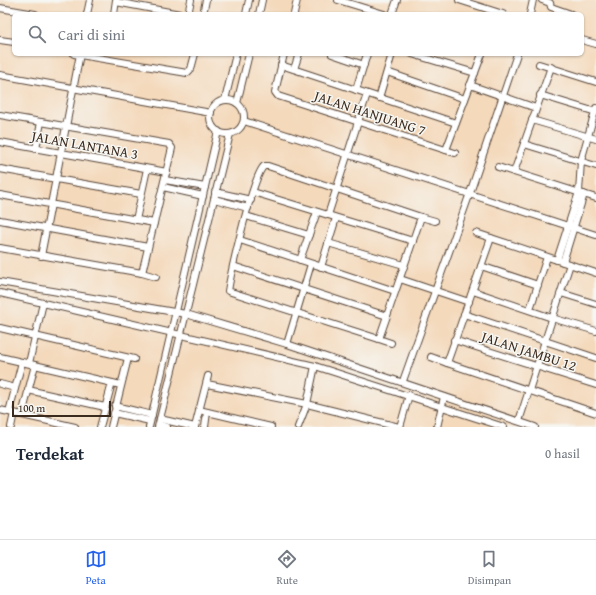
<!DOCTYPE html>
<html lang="id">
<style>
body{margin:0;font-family:"Gentium Book Plus",serif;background:#f6f6f7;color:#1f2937}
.scale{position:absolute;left:12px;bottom:10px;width:99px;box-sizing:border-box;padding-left:4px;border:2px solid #3b2a1e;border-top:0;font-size:11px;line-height:14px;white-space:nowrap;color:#3b2a1e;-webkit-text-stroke:3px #f6f6f2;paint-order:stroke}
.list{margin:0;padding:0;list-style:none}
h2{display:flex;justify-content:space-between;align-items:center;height:52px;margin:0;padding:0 16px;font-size:17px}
h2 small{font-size:13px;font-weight:400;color:#747a83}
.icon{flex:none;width:22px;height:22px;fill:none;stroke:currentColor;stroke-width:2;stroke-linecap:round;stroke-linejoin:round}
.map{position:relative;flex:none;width:596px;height:427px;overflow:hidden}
.search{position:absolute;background:#fff;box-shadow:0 1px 3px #0004;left:12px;right:12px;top:12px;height:44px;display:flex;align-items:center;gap:10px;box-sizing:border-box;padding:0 14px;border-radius:6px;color:#747a83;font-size:15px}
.sheet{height:112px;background:#fff}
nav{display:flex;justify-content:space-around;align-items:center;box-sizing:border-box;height:56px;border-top:1px solid #e0e1e3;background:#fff;font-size:11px;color:#747a83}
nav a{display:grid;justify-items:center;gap:2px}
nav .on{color:#2563eb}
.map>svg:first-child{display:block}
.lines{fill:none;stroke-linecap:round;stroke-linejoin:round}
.street-casing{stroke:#574436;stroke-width:8}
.street{stroke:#fff;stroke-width:6}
.labels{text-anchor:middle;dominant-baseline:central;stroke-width:3;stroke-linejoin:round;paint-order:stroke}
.street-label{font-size:14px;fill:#3b2a1e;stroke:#f6f6f2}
</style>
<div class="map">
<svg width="596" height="427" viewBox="0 0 596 427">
<rect width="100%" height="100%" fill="#f6f6f2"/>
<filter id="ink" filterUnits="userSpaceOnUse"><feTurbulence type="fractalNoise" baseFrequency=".025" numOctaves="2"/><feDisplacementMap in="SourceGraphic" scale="8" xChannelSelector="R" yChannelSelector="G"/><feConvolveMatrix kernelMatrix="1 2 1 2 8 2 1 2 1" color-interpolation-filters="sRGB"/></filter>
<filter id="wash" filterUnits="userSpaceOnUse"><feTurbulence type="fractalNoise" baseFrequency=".012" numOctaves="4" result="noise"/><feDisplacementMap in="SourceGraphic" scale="16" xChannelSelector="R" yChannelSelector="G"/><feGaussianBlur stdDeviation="0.9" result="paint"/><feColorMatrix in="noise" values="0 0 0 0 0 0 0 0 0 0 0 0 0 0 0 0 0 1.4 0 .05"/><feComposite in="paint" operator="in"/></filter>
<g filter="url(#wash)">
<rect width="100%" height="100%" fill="#f4d9bb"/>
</g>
<g filter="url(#ink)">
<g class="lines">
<g class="street-casing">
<g id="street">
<polyline points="338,0 384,14"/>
<polyline points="459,0 503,14"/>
<polyline points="542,0 550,3 551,7 571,14"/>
<polyline points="116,2 180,14"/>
<polyline points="0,8 35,14"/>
<polyline points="87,14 90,0"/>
<polyline points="114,14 116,0"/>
<polyline points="188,14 191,0"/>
<polyline points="203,14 206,0"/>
<polyline points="246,14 249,0"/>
<polyline points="259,14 262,0"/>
<polyline points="294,14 297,0"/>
<polyline points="392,14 397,0"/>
<polyline points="530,14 533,0"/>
<polyline points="0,40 14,42"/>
<polyline points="582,40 596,44"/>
<polyline points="74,54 187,73 191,69 195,54"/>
<polyline points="284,54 275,92 278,96 455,153"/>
<polyline points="332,54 364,65"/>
<polyline points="412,54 475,73"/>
<polyline points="539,64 596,82"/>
<polyline points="281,65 456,123"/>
<polyline points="294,69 299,54"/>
<polyline points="387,72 465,99"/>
<polyline points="0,75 211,113"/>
<polyline points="470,85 536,108"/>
<polyline points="356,90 367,54"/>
<polyline points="540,95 596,112"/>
<polyline points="379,98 392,54"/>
<polyline points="225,100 236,54"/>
<circle cx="227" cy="117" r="17"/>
<polyline points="237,103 249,54"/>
<polyline points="0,115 169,144 172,148 142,273 0,248"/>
<polyline points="532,120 596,139"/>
<polyline points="244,121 596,235"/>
<polyline points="0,142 167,172"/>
<polyline points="524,144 596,166"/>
<polyline points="36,149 41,122"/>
<polyline points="446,150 482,54"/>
<path d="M264,166H268L421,217L379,339L228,291C231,272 253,175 264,166Z"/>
<polyline points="498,167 596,198"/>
<polyline points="0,169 141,194"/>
<polyline points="514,172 551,67"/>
<polyline points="165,180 205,187"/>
<polyline points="163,187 203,196"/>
<polyline points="215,192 251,200"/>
<polyline points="253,192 413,241"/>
<polyline points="0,195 154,223"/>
<polyline points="214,199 248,208"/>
<polyline points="328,215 367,94"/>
<polyline points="246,216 309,235"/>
<polyline points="421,217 435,221"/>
<polyline points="0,220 148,247"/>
<polyline points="136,220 147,169"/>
<polyline points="476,233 491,238"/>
<polyline points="240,240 395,291"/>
<polyline points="328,243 404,265"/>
<polyline points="41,256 80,54"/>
<polyline points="300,260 317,212"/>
<polyline points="557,260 579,192 581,161 596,108"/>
<polyline points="563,262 584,194"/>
<polyline points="233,266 387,316"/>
<polyline points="481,266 538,285"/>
<polyline points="321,267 336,218"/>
<polyline points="142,273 156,277"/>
<polyline points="596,273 491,238 447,363 596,413"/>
<polyline points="400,279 469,302"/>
<polyline points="0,282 186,314 287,344 535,427"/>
<polyline points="473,291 552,318 596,331"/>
<polyline points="0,293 315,366 504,427"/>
<polyline points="561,293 596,304"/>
<polyline points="530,309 547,257"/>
<polyline points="464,314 596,358"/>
<polyline points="0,328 134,359"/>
<polyline points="379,339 391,343"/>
<polyline points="454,340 596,385"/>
<polyline points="287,344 311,264"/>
<polyline points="0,357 121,385"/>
<polyline points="431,357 447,363"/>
<polyline points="29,363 43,303"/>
<polyline points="403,381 470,193 517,54"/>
<polyline points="0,384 15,388"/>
<polyline points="207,384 307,404 399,427"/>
<polyline points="28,390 105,407"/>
<polyline points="115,406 152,415"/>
<polyline points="0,410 75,427"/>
<polyline points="199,410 271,427"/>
<polyline points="9,412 22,362"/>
<polyline points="114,413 150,421"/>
<polyline points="22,415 35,365"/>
<polyline points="160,419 195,427"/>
<polyline points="519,421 570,264"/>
<polyline points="159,425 167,427"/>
<polyline points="11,427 14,413"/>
<polyline points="100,427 112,383"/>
<polyline points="111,427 128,358"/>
<polyline points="149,427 218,131"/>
<polyline points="158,427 230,134"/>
<polyline points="195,427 208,376"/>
<polyline points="205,427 207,412"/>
<polyline points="298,427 307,404 315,366"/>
<polyline points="400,427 409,395"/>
<polyline points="437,427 444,397"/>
</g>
</g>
<use href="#street" class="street"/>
</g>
</g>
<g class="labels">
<g class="street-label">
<text transform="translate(370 113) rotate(18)">JALAN HANJUANG 7</text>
<text transform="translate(85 145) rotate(10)">JALAN LANTANA 3</text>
<text transform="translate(529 351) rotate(18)">JALAN JAMBU 12</text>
</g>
</g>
</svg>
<div class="scale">100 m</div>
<div class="search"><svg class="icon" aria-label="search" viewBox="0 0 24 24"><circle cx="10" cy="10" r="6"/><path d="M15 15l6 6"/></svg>Cari di sini</div>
</div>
<section class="sheet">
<h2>Terdekat<small>0 hasil</small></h2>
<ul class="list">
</ul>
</section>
<nav>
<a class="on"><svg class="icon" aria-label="map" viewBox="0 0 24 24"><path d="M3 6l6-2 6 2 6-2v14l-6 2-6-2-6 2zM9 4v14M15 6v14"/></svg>Peta</a>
<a><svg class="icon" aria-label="directions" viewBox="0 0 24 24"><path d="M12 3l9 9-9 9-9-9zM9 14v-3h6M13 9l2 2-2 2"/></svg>Rute</a>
<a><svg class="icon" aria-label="saved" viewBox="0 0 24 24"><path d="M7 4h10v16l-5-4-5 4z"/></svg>Disimpan</a>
</nav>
